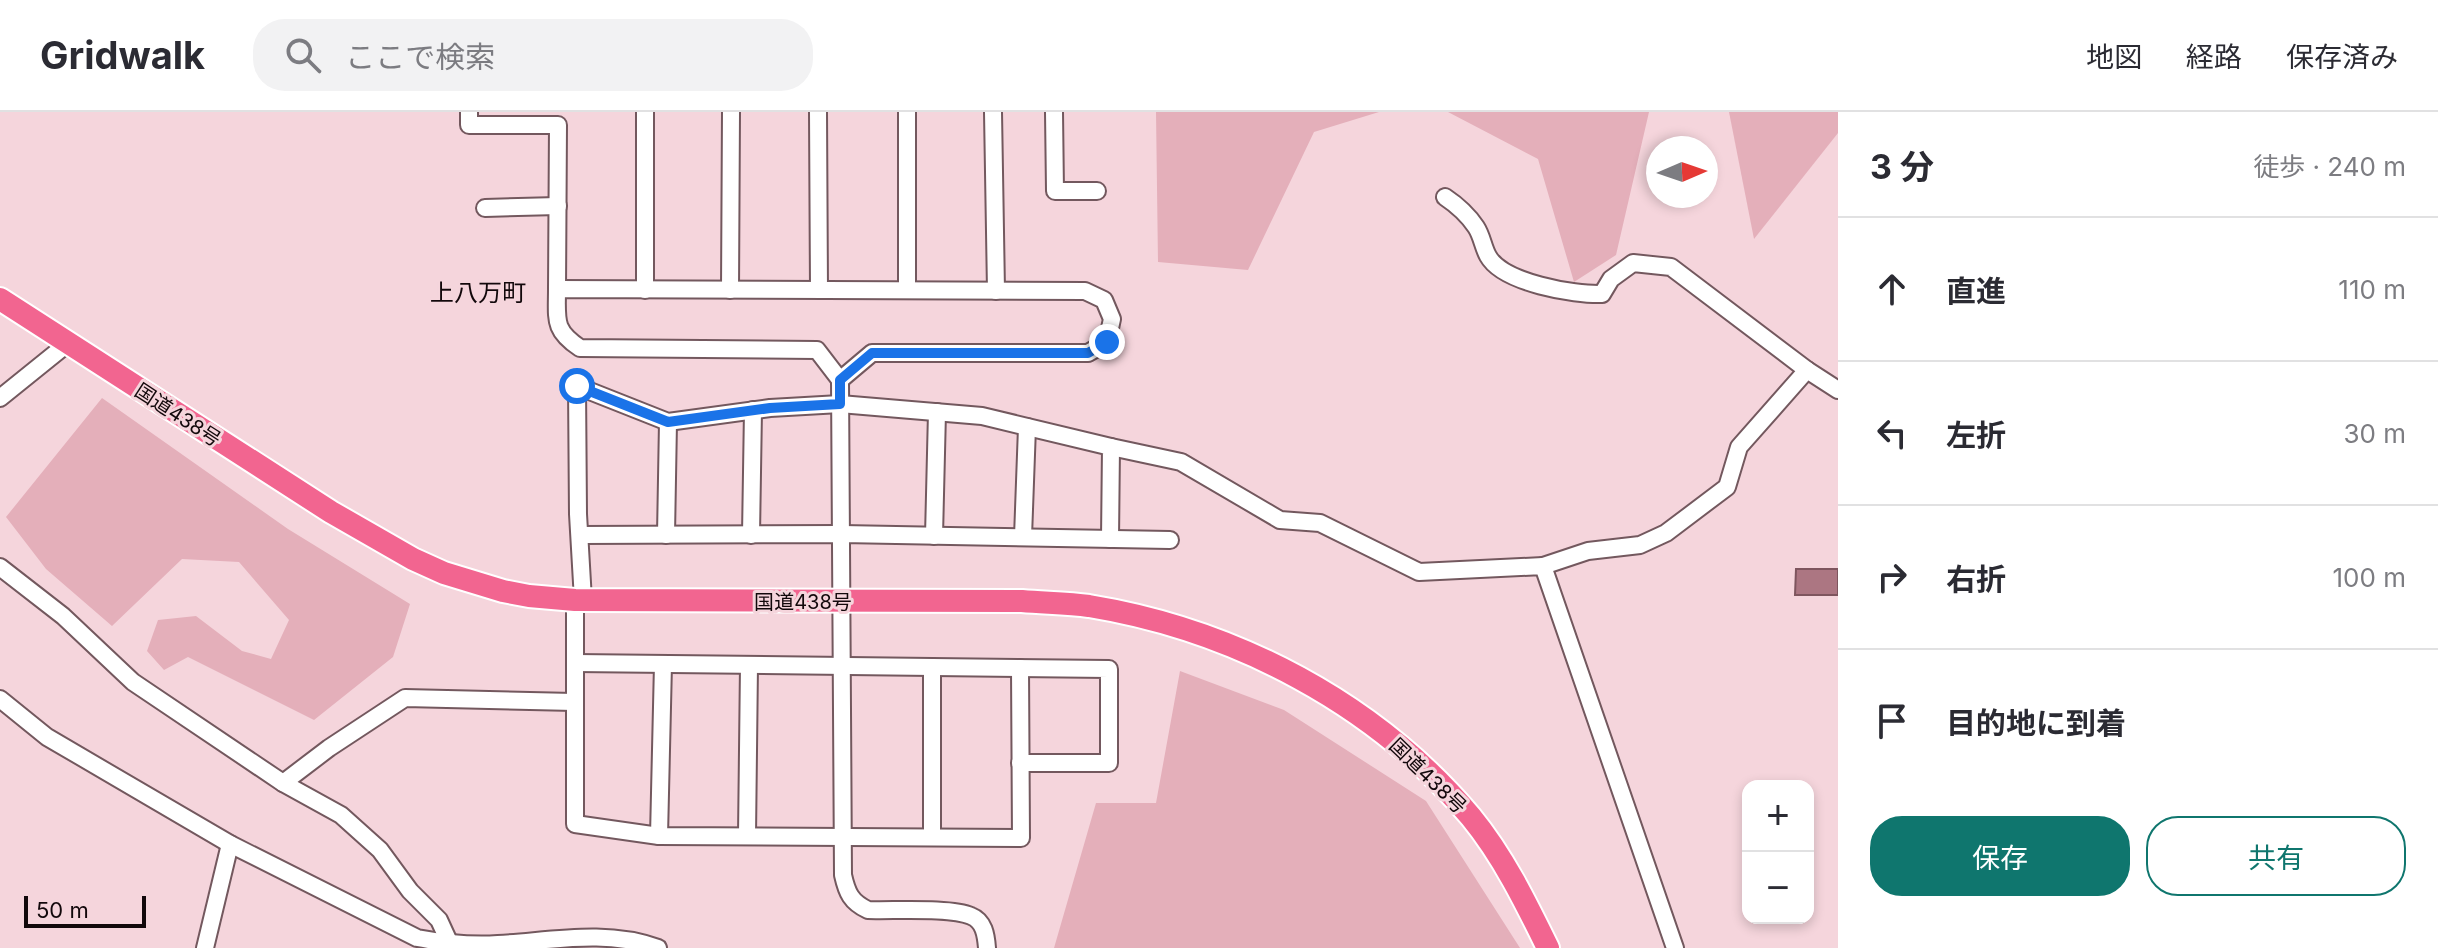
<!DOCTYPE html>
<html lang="ja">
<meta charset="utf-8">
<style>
body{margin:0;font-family:Inter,"Noto Sans JP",sans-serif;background:#f2f2f3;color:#2b2b33}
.controls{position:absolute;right:24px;bottom:24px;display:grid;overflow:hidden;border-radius:16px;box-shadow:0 4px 12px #0003}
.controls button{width:72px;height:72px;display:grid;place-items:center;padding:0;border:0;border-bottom:2px solid #e1e1e2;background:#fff;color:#2b2b33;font:40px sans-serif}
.compass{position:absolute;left:1646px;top:24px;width:72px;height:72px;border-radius:50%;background:#fff;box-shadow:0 4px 12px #0003;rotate:88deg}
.scale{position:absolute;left:24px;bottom:20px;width:122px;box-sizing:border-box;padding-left:8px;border:4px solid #12080b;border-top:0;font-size:22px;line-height:28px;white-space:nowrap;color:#12080b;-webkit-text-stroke:6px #f5d5dc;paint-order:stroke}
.stop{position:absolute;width:24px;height:24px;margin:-18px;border:6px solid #1a73e8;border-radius:50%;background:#fff}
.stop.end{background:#1a73e8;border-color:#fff;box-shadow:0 2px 8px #0008}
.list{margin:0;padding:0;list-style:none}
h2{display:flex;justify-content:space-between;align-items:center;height:104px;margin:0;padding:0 32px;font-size:34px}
h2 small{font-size:26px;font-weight:400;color:#7c7c81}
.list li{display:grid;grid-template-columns:52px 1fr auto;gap:24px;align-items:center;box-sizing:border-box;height:144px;padding:0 32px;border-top:2px solid #e1e1e2}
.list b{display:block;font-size:30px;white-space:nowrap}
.list em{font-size:26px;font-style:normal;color:#7c7c81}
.actions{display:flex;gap:16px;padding:24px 32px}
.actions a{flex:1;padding:18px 0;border:2px solid #0f766e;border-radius:32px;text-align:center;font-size:28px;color:#0f766e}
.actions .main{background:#0f766e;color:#fff}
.icon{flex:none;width:44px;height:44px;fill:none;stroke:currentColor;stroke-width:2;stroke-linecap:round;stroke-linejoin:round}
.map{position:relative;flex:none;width:1838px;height:836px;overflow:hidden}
header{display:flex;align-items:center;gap:48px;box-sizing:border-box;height:112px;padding:0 40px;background:#fff;border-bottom:2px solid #e1e1e2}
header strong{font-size:38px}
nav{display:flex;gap:44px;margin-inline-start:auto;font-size:28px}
.search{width:560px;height:72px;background:#f2f2f3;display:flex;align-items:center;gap:20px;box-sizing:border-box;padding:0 28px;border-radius:32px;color:#7c7c81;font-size:30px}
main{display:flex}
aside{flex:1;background:#fff}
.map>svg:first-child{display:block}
.green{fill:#e4afba}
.water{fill:#ac7682;stroke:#7e555e;stroke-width:2}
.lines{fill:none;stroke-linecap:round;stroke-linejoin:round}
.minor-casing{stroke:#73585e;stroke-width:20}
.highway-casing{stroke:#fff;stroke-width:26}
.minor{stroke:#fff;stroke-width:16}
.highway{stroke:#f26590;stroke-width:22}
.route{stroke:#1a73e8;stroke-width:10}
.labels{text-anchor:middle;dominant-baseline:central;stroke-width:6;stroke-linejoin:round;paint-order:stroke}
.street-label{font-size:20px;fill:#12080b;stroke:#f5d5dc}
.quarter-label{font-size:24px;fill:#12080b;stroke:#f5d5dc}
</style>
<header>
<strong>Gridwalk</strong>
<div class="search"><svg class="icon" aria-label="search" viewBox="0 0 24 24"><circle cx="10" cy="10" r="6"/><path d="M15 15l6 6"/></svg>ここで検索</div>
<nav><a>地図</a><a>経路</a><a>保存済み</a></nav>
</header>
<main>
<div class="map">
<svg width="1838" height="836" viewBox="0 0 1838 836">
<rect width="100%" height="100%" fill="#f5d5dc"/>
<g class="green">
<polygon points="1156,0 1379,0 1314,20 1248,158 1158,150"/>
<polygon points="1448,0 1649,0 1616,143 1574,170 1538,47"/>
<polygon points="1729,0 1838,0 1838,21 1754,127"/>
<polygon points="102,286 288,417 410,492 393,545 314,608 188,545 164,558 147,539 158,508 196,504 242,539 271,547 289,508 239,450 182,447 112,514 46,457 6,405"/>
<polygon points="1180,559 1284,598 1426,689 1520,836 1054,836 1096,691 1156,691"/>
</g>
<polygon class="water" points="1796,457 1838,457 1838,483 1795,483"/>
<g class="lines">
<g class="minor-casing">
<g id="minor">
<polyline points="469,0 469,13 558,13 557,177"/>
<polyline points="818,0 819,178"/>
<polyline points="907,0 907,178"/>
<polyline points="993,0 996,179"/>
<polyline points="1054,0 1055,79 1097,79"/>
<path d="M1445,85C1457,93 1468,103 1476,115C1482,124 1483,135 1488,144C1503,171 1574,183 1602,182L1611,167L1633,151L1671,155L1807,258"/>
<polyline points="485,96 558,94"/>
<polyline points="645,178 645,0"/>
<polyline points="730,178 731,0"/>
<path d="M840,268L817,238L580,236C553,218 557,208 557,177L1085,179L1104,188L1112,207L1107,230L1088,241H872L840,268L843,763C847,781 851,790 868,798C892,799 951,795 971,804C984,809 986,823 987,836"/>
<polyline points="0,286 67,232"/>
<polyline points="1111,335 1181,350 1280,408 1320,411 1419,460 1543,454 1675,836"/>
<polyline points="581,423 842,422 1170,428"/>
<polyline points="666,423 668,310"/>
<polyline points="751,423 753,298"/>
<polyline points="934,424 937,300"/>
<polyline points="1023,425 1027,315"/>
<polyline points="1543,454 1588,439 1640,433 1666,421 1727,375 1739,335 1807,258 1838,278"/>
<polyline points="0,455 63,504 133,570 283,671 341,703 380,738 410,779 439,808 450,832"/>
<polyline points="575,488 575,712 659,724 1021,726 1020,556"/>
<polyline points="583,488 578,402 577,274 668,310 770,296 840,292 982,304 1111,335 1110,427"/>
<polyline points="575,551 1109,557 1109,651 1020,651"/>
<path d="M0,587L47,625L230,732L417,826C444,831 470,834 498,832C551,829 606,817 658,836"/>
<polyline points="283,671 329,636 405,586 574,590"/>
<polyline points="659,724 663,552"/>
<polyline points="747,724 749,553"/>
<polyline points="932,725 932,555"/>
<polyline points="205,836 230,732"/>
</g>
</g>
<g class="highway-casing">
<path id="highway" d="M0,187L331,400L413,447L444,461L503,479L529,484L575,488L1022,489C1044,491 1067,491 1089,494C1235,518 1375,591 1471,705C1503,744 1526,791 1548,836"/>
</g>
<use href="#minor" class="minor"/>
<use href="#highway" class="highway"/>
</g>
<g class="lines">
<polyline class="route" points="577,274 668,310 770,296 840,292 840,268 872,241 1088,241 1107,230"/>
</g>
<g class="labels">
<g class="street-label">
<text transform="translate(178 303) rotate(33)">国道438号</text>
<text x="803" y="490">国道438号</text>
<text transform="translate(1428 664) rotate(44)">国道438号</text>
</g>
<g class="quarter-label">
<text x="478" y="180">上八万町</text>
</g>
</g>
</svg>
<div class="controls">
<button>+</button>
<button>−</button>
</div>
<svg class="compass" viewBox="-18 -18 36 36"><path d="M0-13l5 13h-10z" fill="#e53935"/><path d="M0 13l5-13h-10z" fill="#7c7c81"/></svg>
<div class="scale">50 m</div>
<div class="stop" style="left:577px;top:274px"></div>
<div class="stop end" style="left:1107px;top:230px"></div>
</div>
<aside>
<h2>3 分<small>徒歩 · 240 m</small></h2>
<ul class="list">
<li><svg class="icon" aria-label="ahead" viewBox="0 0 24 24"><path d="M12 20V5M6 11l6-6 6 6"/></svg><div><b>直進</b></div><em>110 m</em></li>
<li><svg class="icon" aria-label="left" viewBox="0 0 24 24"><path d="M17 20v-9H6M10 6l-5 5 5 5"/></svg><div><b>左折</b></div><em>30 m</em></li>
<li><svg class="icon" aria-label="right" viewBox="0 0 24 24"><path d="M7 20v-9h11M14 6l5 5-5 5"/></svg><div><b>右折</b></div><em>100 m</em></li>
<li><svg class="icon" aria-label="arrive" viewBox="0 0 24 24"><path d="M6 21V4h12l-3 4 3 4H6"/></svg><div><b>目的地に到着</b></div></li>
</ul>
<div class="actions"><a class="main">保存</a><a>共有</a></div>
</aside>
</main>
